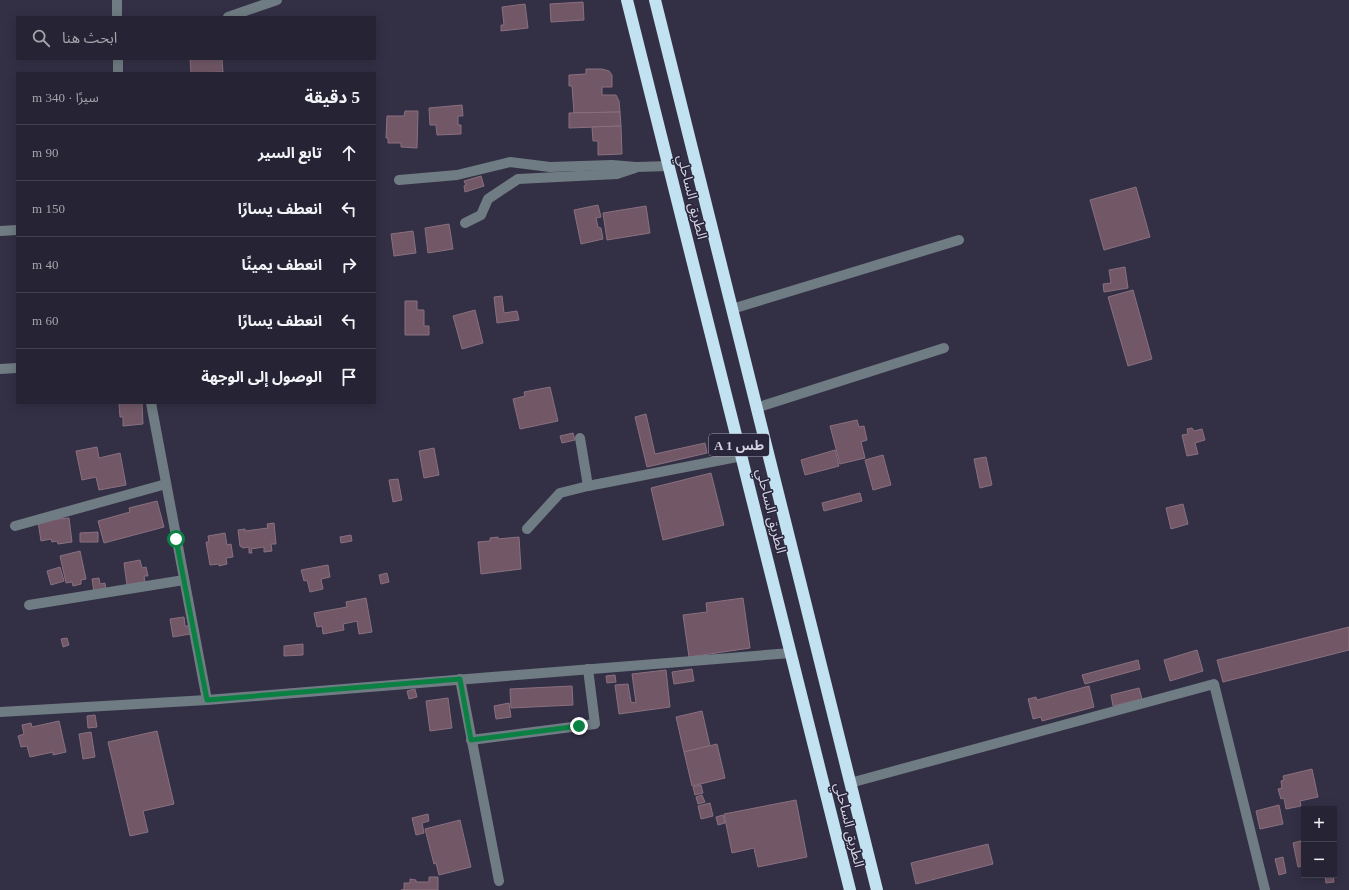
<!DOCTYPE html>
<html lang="ar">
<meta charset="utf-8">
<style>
body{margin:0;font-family:"Times New Roman","Noto Sans Arabic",serif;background:#2e2c3c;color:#f1f3f6;direction:rtl}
.controls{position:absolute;right:12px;bottom:12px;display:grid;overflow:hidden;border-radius:0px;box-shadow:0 2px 10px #0003}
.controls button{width:36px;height:36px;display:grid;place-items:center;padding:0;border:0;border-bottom:1px solid #42414f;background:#262434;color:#f1f3f6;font:20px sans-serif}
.stop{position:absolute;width:12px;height:12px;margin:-9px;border:3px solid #0b8043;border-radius:50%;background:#fff}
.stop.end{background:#0b8043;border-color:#fff;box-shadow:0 1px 4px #0008}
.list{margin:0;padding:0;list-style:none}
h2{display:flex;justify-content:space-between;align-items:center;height:52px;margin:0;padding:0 16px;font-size:17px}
h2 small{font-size:13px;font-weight:400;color:#a4a4ac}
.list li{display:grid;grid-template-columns:26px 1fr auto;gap:12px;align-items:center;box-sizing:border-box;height:56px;padding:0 16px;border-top:1px solid #42414f}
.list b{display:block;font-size:15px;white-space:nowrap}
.list em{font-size:13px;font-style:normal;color:#a4a4ac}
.icon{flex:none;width:22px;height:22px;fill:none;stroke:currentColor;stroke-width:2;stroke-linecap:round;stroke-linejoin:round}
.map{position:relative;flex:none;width:1349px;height:890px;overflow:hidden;direction:ltr}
.search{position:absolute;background:#262434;box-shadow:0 2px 10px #0003;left:16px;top:16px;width:360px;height:44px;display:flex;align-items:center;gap:10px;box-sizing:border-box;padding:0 14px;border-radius:0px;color:#a4a4ac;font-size:15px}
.panel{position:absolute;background:#262434;box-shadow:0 2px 10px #0003;left:16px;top:72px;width:360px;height:332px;border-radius:0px;direction:rtl}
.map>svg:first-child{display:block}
.building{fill:#725867;stroke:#8a707f}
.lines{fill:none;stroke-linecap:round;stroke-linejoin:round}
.minor{stroke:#707c83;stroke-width:10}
.highway{stroke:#c2e1f1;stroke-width:12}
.route{stroke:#0b8043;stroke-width:5}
.labels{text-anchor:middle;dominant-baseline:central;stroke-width:3;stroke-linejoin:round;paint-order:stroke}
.shield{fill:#29263c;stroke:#a09eaf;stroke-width:1}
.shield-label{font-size:13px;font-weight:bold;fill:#d3d2e0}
.street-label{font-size:14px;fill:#d3d2e0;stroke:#29263c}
</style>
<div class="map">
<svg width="1349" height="890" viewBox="0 0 1349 890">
<rect width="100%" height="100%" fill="#333046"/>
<g class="building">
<polygon points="583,2 584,20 551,22 550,4"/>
<polygon points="525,4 528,28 501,31 501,25 504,25 502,7"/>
<polygon points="190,59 222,59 223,72 191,73"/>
<polygon points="586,69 602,69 609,71 612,75 612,87 602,87 602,95 616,95 619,101 620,112 574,113 572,86 569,86 569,75 586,74"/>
<polygon points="462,105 463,116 458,116 458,125 461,125 461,134 437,135 436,125 430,125 429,108"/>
<polygon points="405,111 418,111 417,148 401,147 401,143 388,143 388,138 386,138 387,116 404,116"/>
<polygon points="620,112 621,126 569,128 569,113"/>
<polygon points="621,126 622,154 598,155 598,141 593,141 592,127"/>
<polygon points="481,176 484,186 465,192 464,186 466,185 464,181"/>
<polygon points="1136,187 1150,237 1104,250 1090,200"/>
<polygon points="598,205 601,217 596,218 598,227 601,228 603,239 581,244 574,210"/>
<polygon points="646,206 650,233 607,240 603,213"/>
<polygon points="449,224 453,249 428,253 425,228"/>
<polygon points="413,231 416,253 394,256 391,234"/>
<polygon points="1125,267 1128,288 1104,292 1103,284 1111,283 1109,270"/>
<polygon points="1133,290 1152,359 1128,366 1108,297"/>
<polygon points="502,296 504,313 517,311 519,320 497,323 494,297"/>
<polygon points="405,301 417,301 417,310 424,310 424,326 429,326 429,335 405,335"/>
<polygon points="475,310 483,343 462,349 453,316"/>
<polygon points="550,387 558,421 520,429 513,399 525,396 524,392"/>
<polygon points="112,403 142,403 143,424 123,426 123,417 120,417 119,403"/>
<polygon points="646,414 655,454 705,443 707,453 647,467 635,417"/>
<polygon points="857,420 859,427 864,426 867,440 861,442 865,458 840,464 830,426"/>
<polygon points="1192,428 1194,431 1202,429 1205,440 1195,443 1198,454 1187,456 1182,435 1188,434 1187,429"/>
<polygon points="573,433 575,440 562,443 560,436"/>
<polygon points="97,447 99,458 120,453 126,485 99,490 96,477 82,480 76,451"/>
<polygon points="434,448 439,475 424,478 419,451"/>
<polygon points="835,450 839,466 805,475 801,460"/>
<polygon points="883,455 891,485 873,490 865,460"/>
<polygon points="986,457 992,485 980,488 974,459"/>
<polygon points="711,473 724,525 663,540 651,488"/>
<polygon points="398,479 402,500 393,502 389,480"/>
<polygon points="860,493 862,501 824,511 822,503"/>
<polygon points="157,501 164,527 104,543 98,521 130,512 129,508"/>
<polygon points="1183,504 1188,524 1171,529 1166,508"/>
<polygon points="69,518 72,542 58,544 57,541 52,542 51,539 41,541 38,521"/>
<polygon points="274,523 276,544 271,544 272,551 264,552 264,547 251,549 252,553 249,553 249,547 243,548 240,546 238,530 245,529 245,531 268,528 267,524"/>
<polygon points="98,532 98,542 80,542 80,533"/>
<polygon points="225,533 227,545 231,544 233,557 226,558 227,564 219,566 219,564 210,565 206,542 209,542 208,536"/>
<polygon points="351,535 352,541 341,543 340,537"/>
<polygon points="498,537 498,539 519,537 521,569 481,574 478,542 490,541 490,538"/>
<polygon points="80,551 86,579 81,580 81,584 73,586 72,582 66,583 60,556"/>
<polygon points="140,560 142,568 146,567 148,576 144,576 145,582 127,585 124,563"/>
<polygon points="328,565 330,577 321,579 323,589 310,592 307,580 304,581 301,570"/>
<polygon points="60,567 64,581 51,585 47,571"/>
<polygon points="387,573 389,582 381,584 379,575"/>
<polygon points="99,578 100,584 105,583 106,590 94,592 92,579"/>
<polygon points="366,598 372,632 359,634 357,621 343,624 344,630 323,634 322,626 317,627 314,613 347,607 346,602"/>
<polygon points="743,598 750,648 689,657 683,615 707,612 706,603"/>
<polygon points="184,617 185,626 189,626 190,634 173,637 170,619"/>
<polygon points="1349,627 1349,650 1223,682 1217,660"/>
<polygon points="67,638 69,645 63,647 61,639"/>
<polygon points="303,644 303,655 284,656 284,646"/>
<polygon points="1197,650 1203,671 1170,681 1164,660"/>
<polygon points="1138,660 1140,669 1085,684 1082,675"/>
<polygon points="692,669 694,681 674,684 672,672"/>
<polygon points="666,670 670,707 619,714 615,685 628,684 631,702 636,703 632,674"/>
<polygon points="615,675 616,682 607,683 606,676"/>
<polygon points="572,686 573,705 511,708 510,689"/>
<polygon points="1089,686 1094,707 1042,721 1041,717 1033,719 1028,699 1036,697 1037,700"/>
<polygon points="1139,688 1142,699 1113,706 1111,695"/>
<polygon points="415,689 417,697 409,699 407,691"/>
<polygon points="448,698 452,728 430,731 426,701"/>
<polygon points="509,703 511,717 496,719 494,706"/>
<polygon points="702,711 710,746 684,752 676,717"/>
<polygon points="95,715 97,727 88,728 87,716"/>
<polygon points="59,721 66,752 53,755 53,752 30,757 27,746 21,747 18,736 24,734 22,725 31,723 32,727"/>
<polygon points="157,731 174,804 143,811 148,832 130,836 108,742"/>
<polygon points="91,732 95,757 83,759 79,734"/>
<polygon points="717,744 725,778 692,786 684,752"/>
<polygon points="1312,769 1318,797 1300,801 1301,806 1286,809 1284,798 1281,799 1278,789 1282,788 1281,781 1284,780 1283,776"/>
<polygon points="701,785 703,793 695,795 693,787"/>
<polygon points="702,795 705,802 698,804 696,797"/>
<polygon points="796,800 807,857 758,867 754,848 732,853 724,814"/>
<polygon points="710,803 713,816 701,819 698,806"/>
<polygon points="1279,805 1283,824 1260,829 1256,811"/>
<polygon points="428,814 429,821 422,823 424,833 416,835 412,818"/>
<polygon points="723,815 725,823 718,825 716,817"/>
<polygon points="460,820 471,867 439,875 436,863 434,864 425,829"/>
<polygon points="1304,840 1304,866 1298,867 1293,843"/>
<polygon points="988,844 993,864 916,884 911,863"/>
<polygon points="1283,857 1286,873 1279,875 1275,859"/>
<polygon points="1333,875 1334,882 1326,883 1325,876"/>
<polygon points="429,877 438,877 438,890 401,890 404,890 404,883 410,883 410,879 416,880 416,882 429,882"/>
</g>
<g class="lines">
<g class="minor">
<polyline points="117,0 117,17"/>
<polyline points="228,17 277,0"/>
<polyline points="118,59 118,73"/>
<polyline points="399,180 457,175 510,162 550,167 612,165 636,167 669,166"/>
<polyline points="465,223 481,215 488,199 518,179 617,174 635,168"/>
<polyline points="0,231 17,230"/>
<polyline points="732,309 959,240"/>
<polyline points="0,369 17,368"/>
<polyline points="151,403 207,700"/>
<polyline points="756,408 944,348"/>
<polyline points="580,438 588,486"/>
<polyline points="15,526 166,484"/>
<polyline points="527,529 560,493 588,486 742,456"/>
<polyline points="29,605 184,580"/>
<polyline points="460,679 499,881"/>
<polyline points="0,712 207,700 791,653"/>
<polyline points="471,740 595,724 588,669"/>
<polyline points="850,783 1214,684 1265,890"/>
</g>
<g class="highway">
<polyline points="627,0 850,890"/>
<polyline points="655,0 877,890"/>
</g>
</g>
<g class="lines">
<polyline class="route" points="176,539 207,700 460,679 471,740 579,726"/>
</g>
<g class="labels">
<rect class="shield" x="709" y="434" width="60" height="22" rx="3"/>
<g class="shield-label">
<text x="739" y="445">A 1 طس</text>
</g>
<g class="street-label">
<text transform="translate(692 197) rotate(76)">الطريق الساحلي</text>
<text transform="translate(771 511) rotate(76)">الطريق الساحلي</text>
<text transform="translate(849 825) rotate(76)">الطريق الساحلي</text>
</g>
</g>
</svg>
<div class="controls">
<button>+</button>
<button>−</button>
</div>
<div class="stop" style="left:176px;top:539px"></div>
<div class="stop end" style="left:579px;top:726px"></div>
<div class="search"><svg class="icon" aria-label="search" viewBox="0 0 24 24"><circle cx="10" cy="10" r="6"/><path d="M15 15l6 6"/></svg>ابحث هنا</div>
<section class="panel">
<h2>5 دقيقة<small>سيرًا · 340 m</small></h2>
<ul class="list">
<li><svg class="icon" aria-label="ahead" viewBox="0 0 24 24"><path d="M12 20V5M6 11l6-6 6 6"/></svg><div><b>تابع السير</b></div><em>90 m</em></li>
<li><svg class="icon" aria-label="left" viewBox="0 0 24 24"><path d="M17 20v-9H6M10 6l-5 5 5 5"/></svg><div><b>انعطف يسارًا</b></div><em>150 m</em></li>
<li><svg class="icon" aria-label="right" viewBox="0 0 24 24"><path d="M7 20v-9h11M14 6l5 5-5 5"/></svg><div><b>انعطف يمينًا</b></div><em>40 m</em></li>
<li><svg class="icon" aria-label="left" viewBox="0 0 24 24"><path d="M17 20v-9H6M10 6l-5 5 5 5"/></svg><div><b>انعطف يسارًا</b></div><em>60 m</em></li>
<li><svg class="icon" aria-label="arrive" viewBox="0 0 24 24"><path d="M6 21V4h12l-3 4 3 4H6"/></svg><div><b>الوصول إلى الوجهة</b></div></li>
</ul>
</section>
</div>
